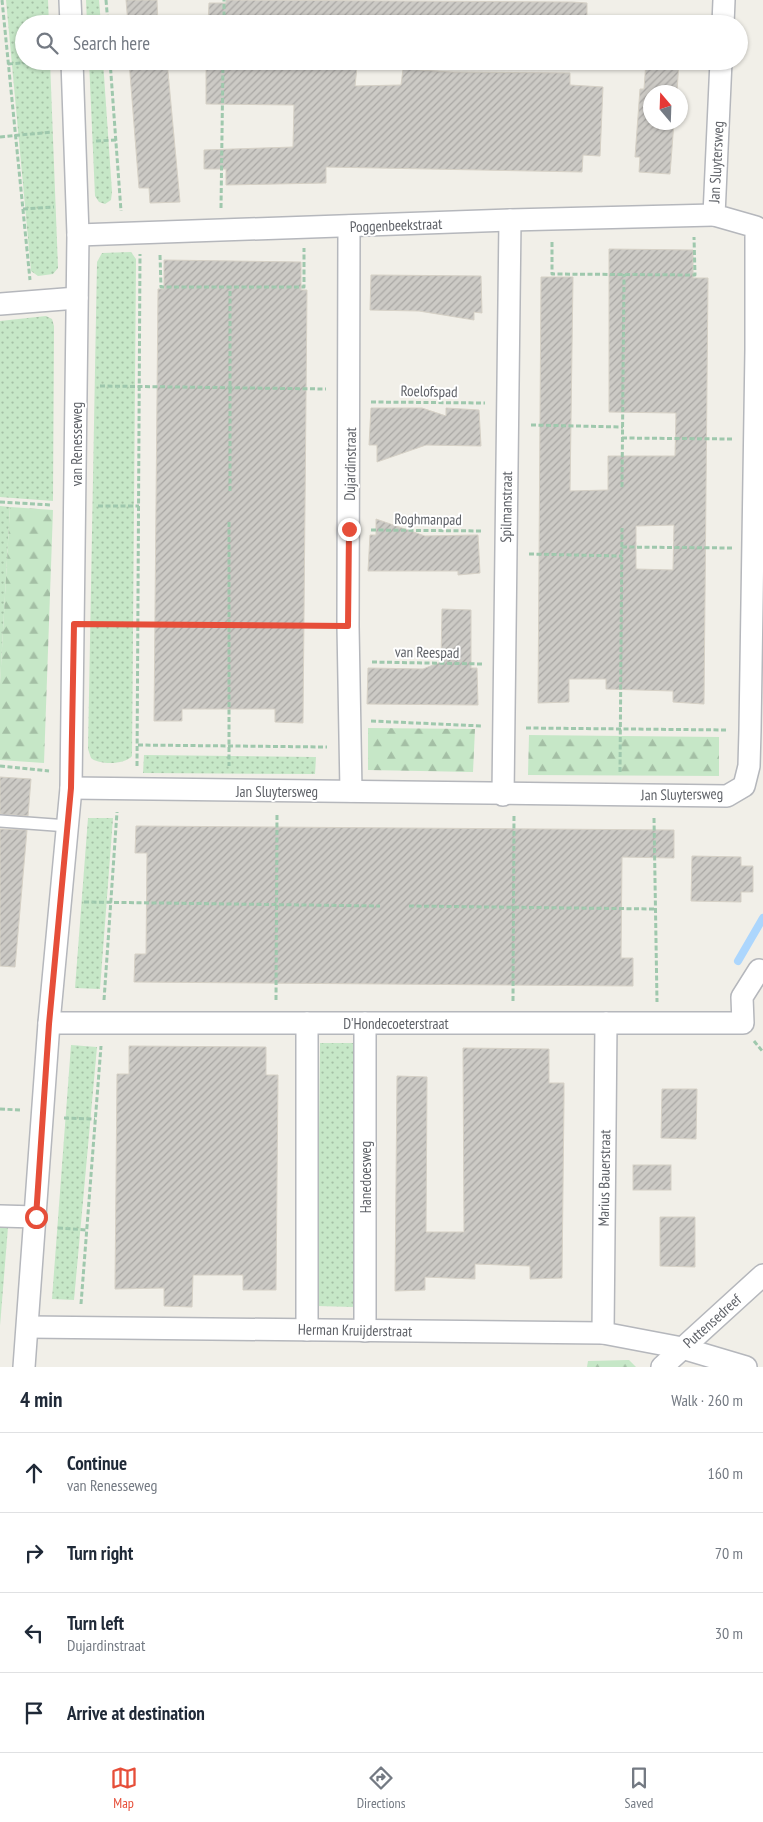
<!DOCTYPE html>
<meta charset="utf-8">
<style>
body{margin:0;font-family:"PT Sans Narrow",sans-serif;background:#f6f6f7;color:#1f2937}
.compass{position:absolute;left:643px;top:85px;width:45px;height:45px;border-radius:50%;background:#fff;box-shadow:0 1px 4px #0004;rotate:341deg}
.stop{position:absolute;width:15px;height:15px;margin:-11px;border:4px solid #e64e39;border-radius:50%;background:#fff}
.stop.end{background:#e64e39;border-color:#fff;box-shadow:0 1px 5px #0008}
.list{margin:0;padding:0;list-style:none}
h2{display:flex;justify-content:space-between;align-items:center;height:65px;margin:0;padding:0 20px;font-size:21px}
h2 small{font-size:16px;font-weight:400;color:#747a83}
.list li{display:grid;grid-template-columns:32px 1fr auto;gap:15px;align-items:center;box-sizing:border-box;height:80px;padding:0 20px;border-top:1px solid #e0e1e3}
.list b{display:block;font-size:19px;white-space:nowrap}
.list p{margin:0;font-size:16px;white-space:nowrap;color:#747a83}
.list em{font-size:16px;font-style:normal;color:#747a83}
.icon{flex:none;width:28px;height:28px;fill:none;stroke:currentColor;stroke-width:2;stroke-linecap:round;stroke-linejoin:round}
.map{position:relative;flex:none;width:763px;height:1367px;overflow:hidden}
.search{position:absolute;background:#fff;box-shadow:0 1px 4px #0004;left:15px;right:15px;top:15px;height:55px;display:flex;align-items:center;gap:12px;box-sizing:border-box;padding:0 18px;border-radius:28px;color:#747a83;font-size:19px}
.sheet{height:385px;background:#fff}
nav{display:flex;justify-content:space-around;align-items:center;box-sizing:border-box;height:70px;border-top:1px solid #e0e1e3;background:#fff;font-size:14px;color:#747a83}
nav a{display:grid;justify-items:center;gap:2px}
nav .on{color:#e64e39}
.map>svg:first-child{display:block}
.green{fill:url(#green-dots)}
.forest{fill:url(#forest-firs)}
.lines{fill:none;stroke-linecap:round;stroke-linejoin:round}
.stream{stroke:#acd6fd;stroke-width:8}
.building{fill:url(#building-hatch);stroke:#d6d1c6;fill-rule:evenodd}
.service-casing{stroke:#b5b7bc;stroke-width:14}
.minor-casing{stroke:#b5b7bc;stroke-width:24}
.path{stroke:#9fc8ad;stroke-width:3;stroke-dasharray:5 2.5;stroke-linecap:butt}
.service{stroke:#fff;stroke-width:11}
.minor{stroke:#fff;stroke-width:21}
.route{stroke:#e64e39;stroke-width:6}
.labels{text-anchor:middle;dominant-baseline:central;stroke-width:4;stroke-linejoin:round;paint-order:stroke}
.street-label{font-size:15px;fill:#5f6268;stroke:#fff}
</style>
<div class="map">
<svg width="763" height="1367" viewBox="0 0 763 1367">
<defs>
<pattern id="green-dots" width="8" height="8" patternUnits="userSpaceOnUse" patternTransform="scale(1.25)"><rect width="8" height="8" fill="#c6e7c7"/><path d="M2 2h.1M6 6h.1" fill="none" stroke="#a4bfa5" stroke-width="1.8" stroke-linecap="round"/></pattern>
<pattern id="forest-firs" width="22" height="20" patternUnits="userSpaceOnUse" patternTransform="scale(1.25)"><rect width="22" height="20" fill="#c6e7c7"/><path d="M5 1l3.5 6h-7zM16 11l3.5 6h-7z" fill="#a4bfa5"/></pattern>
<pattern id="building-hatch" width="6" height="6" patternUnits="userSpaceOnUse" patternTransform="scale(1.25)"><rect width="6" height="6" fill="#cccac5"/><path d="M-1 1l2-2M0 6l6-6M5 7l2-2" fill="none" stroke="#a9a7a4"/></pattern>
</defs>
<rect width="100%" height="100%" fill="#f1efe8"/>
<g class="green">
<polygon points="6,0 48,0 49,24 24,24 24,61 50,61 58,268 53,274 38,276 31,271"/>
<polygon points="86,0 99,0 101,24 87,24"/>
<polygon points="89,61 103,61 112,192 111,200 105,204 99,202 95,196"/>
<path d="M131,252L136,259L132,756C125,765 99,765 91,758L88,749L97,262L102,253Z"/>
<polygon points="46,316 52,319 54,326 53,501 0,497 0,321"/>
<polygon points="0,506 10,507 0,684"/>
<polygon points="144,755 316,757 315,774 143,773"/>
<polygon points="88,818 113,818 100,989 75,988"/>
<polygon points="320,1043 353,1043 353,1307 317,1306"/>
<polygon points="71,1045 97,1047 74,1300 52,1299"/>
<polygon points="0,1227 8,1227 0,1326"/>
</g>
<g class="forest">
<polygon points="10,507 53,510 44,763 0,760 0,684"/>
<polygon points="368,728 475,729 473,772 368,770"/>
<polygon points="529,735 719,737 719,776 528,775"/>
<polygon points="629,1360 636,1367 587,1367 588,1361"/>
</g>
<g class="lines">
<polyline class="stream" points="738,961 763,918"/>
</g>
<g class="building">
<polygon points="126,0 157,0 158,24 128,24"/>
<polygon points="226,0 572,2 587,3 587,24 208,24 209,3 226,3"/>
<polygon points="129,61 167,61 180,202 150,203 149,188 139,188"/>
<polygon points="206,61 299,67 299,65 336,68 336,66 357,67 355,86 401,85 403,69 451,72 570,73 570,85 603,87 600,156 583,155 582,172 326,167 326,183 226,185 226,169 204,169 204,150 293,147 294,105 206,104"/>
<polygon points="646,61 679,61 677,92 650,92 650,122 674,122 670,174 639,172 640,157 635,157 640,89 644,89"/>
<path d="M609,249L693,250V278H708L704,704L673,702V691L606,689V679H569V702L538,703L541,277H573L570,491L608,490V456H675L676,413L609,412ZM674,525L673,570L636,569V526Z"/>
<polygon points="164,260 301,262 301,290 307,290 303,723 275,722 275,709 182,709 182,721 154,721 158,289 164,289"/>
<polygon points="371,275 481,276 482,313 474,312 474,320 419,311 370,310"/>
<polygon points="371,408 422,408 446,416 446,408 479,410 481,446 426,445 377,462 377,445 369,445"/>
<polygon points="376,519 425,536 478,535 480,573 458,575 458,571 368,571 370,535 376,535"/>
<polygon points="442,609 471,610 471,668 477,668 478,705 367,704 368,668 423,669 441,662"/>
<polygon points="0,777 31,779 28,816 0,814"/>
<polygon points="136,826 674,830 674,858 622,857 621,958 633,958 633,986 134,982 135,954 146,954 147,853 135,853"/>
<polygon points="0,829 27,830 15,967 0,966"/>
<polygon points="692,856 741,857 741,866 753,866 753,892 741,892 741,902 691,901"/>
<polygon points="129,1046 266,1047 266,1075 278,1075 276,1290 243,1290 243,1275 193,1275 192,1307 164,1306 164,1288 115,1289 117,1074 129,1074"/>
<polygon points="463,1048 549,1049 549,1083 564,1083 564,1099 562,1278 530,1279 530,1266 475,1264 475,1279 425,1277 425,1290 395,1291 397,1076 427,1077 426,1232 464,1232"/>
<polygon points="662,1089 697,1089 696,1139 661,1138"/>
<rect x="633" y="1165" width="38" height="25"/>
<polygon points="660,1217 695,1217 695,1267 660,1266"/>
</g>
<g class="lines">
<g class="service-casing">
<polyline id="service" points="0,821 68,826"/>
</g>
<g class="minor-casing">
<g id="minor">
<polyline points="70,0 71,24"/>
<polyline points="723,24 724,0"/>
<polyline points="349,226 348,626 351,791"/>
<polyline points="78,235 510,220 714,215"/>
<polyline points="0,304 77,298"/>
<polyline points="71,788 727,796 744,786 749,766 750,730 756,350 756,227 714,215 721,61"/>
<polyline points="503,795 510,220"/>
<polyline points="49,1023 743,1023 742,997 759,970"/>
<polyline points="307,1023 307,1330"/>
<polyline points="365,1023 365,1331"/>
<polyline points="0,1216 36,1217"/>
<polyline points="28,1327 603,1333 682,1348 746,1367"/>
<polyline points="603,1333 606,1023"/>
<polyline points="24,1367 49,1023 71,788 78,235 72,61"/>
<polyline points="662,1367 763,1275"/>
</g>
</g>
<g class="path">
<polyline points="2,0 30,280"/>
<polyline points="106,0 108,24"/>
<polyline points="224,24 224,0"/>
<polyline points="110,61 121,211"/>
<polyline points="8,64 48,61"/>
<polyline points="0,137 52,132"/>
<polyline points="96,141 116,140"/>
<polyline points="221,208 223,61"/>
<polyline points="23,209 54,207"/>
<polyline points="552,242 552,274 695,275 694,237"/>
<polyline points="160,255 161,287 304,287 304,248"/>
<polyline points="100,386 326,389"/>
<polyline points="371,402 485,403"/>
<polyline points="531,425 623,427"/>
<polyline points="622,438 732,439"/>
<polyline points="622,487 624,274"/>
<polyline points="230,491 230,288"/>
<polyline points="0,502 52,505"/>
<polyline points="98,506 139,506"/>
<polyline points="229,522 229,766"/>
<polyline points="371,530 483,531"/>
<polyline points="622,547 732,548"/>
<polyline points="529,554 622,556"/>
<polyline points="95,624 326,626"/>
<polyline points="372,662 483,664"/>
<polyline points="371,721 482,726"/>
<polyline points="526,728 727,730"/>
<polyline points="138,745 327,747"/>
<polyline points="0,766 49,771"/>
<polyline points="137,766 140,254"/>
<polyline points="620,772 622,528"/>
<polyline points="654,818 657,1002"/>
<polyline points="84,902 380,906"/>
<polyline points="409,906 656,909"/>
<polyline points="104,1000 117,812"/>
<polyline points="276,1000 277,814"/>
<polyline points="513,1001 514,815"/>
<polyline points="754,1041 763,1052"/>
<polyline points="0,1109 20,1110"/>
<polyline points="64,1118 95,1119"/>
<polyline points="58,1228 87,1230"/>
<polyline points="81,1304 101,1046"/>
</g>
<use href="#service" class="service"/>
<use href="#minor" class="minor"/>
</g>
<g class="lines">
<polyline class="route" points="36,1217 49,1024 71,788 74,624 348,626 349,529"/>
</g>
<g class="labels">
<g class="street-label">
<text transform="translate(716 162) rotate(-87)">Jan Sluytersweg</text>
<text transform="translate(396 225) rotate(-2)">Poggenbeekstraat</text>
<text transform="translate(429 391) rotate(1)">Roelofspad</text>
<text transform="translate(76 444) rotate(-90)">van Renesseweg</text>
<text transform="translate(350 464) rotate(-89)">Dujardinstraat</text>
<text transform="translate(506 507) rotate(-89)">Spilmanstraat</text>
<text transform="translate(428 519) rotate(1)">Roghmanpad</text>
<text transform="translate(427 652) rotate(1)">van Reespad</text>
<text x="277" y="791">Jan Sluytersweg</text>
<text transform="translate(682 794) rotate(-1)">Jan Sluytersweg</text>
<text x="396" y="1023">D'Hondecoeterstraat</text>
<text transform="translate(365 1177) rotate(-90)">Hanedoesweg</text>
<text transform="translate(604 1178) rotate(-89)">Marius Bauerstraat</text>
<text transform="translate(712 1321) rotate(-42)">Puttensedreef</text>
<text transform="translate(355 1330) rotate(1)">Herman Kruijderstraat</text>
</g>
</g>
</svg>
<svg class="compass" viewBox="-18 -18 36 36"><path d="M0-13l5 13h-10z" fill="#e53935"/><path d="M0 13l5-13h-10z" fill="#747a83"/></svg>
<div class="stop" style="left:36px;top:1217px"></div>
<div class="stop end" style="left:349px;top:529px"></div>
<div class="search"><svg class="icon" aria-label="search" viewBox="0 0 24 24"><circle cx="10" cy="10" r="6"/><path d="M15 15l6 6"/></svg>Search here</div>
</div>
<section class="sheet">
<h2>4 min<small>Walk · 260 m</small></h2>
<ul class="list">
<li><svg class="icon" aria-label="ahead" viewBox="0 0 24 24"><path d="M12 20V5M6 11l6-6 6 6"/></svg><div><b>Continue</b><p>van Renesseweg</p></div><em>160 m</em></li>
<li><svg class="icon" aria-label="right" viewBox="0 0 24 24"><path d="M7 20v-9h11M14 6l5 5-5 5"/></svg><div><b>Turn right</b></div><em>70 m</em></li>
<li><svg class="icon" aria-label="left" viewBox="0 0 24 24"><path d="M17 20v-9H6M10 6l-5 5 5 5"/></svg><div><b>Turn left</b><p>Dujardinstraat</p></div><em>30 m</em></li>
<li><svg class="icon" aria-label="arrive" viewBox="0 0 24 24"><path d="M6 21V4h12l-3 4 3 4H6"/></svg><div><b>Arrive at destination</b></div></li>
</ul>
</section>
<nav>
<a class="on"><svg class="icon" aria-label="map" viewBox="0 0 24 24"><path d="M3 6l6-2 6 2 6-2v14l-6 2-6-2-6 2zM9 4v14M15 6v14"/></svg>Map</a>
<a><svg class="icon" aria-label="directions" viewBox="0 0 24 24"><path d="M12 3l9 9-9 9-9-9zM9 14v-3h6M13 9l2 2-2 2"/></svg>Directions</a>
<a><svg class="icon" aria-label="saved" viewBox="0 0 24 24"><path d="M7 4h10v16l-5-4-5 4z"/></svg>Saved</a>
</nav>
